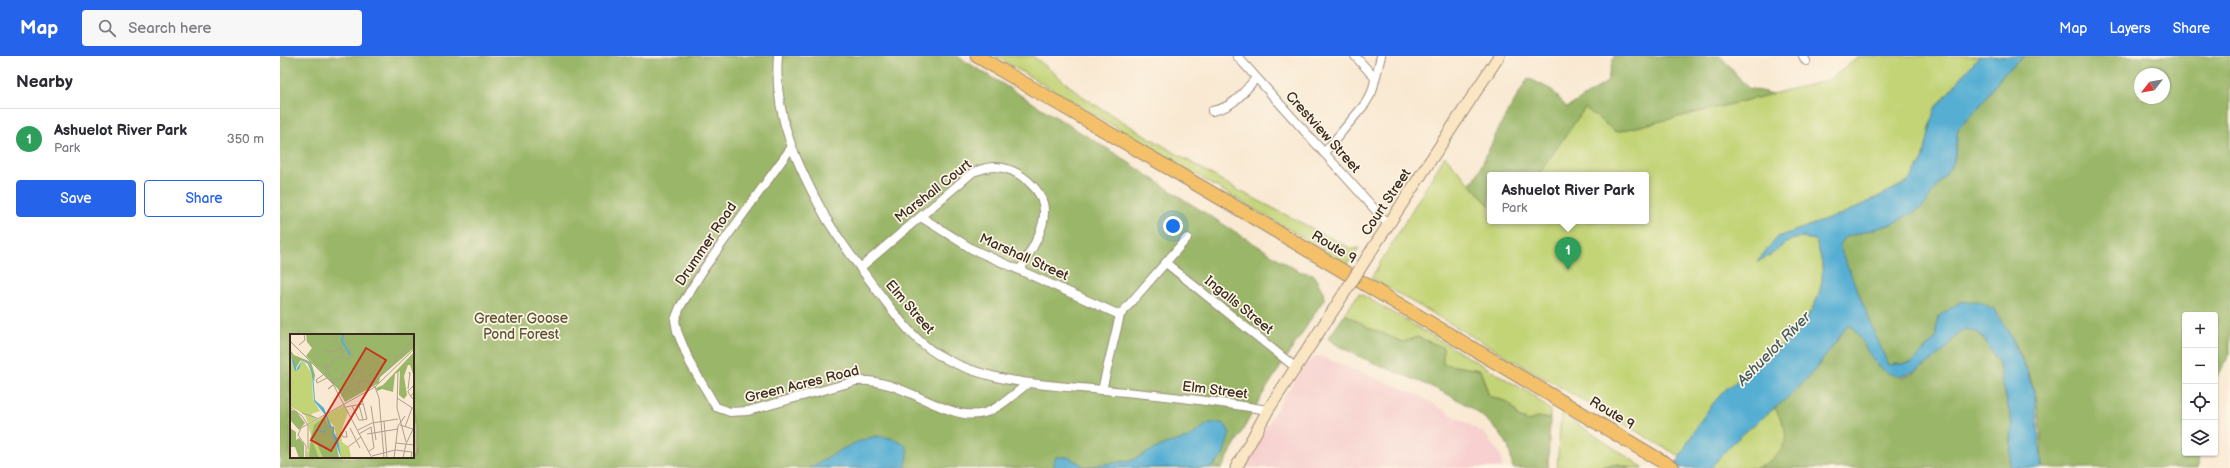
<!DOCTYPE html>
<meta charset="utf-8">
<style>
body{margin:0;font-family:"Balsamiq Sans",sans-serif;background:#f7f7f7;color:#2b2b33}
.controls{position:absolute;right:12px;bottom:12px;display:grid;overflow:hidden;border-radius:4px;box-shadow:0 1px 3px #0004}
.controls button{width:36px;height:36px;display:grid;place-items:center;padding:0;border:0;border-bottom:1px solid #e1e1e2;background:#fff;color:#2b2b33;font:20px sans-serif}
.compass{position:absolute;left:1854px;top:12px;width:36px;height:36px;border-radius:50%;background:#fff;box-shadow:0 1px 3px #0004;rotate:239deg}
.you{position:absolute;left:893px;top:170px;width:14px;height:14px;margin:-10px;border:3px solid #fff;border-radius:50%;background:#1a73e8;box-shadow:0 0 0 6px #1a73e833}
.badge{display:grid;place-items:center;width:26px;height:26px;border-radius:50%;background:#2563eb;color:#fff;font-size:13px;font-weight:700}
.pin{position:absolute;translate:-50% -33px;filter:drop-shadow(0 1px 2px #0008)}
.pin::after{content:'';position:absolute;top:21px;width:14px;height:12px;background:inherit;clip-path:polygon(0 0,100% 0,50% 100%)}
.popup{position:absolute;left:1207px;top:116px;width:162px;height:52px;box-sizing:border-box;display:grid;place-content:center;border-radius:4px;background:#fff;filter:drop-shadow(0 1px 3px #0005);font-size:13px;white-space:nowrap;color:#7c7c81}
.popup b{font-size:15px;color:#2b2b33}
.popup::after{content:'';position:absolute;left:50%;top:100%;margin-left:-8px;border:8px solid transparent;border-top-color:#fff}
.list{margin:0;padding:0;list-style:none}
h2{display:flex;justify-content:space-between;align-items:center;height:52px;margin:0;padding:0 16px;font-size:17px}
h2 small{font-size:13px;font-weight:400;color:#7c7c81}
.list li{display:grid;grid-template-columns:26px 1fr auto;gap:12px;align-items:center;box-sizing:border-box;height:60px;padding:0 16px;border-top:1px solid #e1e1e2}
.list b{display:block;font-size:15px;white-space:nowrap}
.list p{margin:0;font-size:13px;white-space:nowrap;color:#7c7c81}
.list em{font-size:13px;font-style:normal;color:#7c7c81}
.actions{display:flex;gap:8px;padding:12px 16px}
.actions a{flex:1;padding:9px 0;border:1px solid #2563eb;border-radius:4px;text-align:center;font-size:14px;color:#2563eb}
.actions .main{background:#2563eb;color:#fff}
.icon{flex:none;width:22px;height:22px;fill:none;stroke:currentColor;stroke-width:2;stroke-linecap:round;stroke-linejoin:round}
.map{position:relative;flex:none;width:1950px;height:412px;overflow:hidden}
header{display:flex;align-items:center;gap:24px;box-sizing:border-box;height:56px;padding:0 20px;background:#2563eb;color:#fff}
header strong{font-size:19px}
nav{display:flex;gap:22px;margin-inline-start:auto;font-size:14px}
.search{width:280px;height:36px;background:#f7f7f7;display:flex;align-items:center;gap:10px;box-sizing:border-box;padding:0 14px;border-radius:4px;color:#7c7c81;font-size:15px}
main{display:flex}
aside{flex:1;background:#fff}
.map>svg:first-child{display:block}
.built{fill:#f7d0cf}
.green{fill:#c3d477;stroke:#7f7f4a}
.forest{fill:#9ab668;stroke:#6a7043;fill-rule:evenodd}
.water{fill:#56afd3;stroke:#486c78}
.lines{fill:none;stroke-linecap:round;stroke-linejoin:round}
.minor-casing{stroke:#9a8a78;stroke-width:10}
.secondary-casing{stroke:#9a8a78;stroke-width:13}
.trunk-casing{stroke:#9a8a78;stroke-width:15}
.minor{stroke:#fff;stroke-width:8}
.secondary{stroke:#fbe6c3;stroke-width:11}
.trunk{stroke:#f4c16a;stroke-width:13}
.secondary-bridge-casing{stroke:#9a8a78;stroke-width:13;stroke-linecap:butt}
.secondary-bridge{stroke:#fbe6c3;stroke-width:11}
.labels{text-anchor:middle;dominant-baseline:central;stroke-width:3.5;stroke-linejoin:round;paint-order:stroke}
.street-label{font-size:14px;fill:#3b2a1e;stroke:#fcf5e5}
.park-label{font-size:14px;fill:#5d5434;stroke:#fcf5e5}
.water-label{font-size:15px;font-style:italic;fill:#44595d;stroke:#fcf5e5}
.inset-river{fill:none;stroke:#56afd3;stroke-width:2}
.inset-road{fill:none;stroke:#ad9d8b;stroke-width:1}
.view{fill:#c8321e;fill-opacity:0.15;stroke:#c8321e;stroke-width:2}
.inset-edge{fill:none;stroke:#3b2a1e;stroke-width:2}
</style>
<header>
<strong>Map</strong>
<div class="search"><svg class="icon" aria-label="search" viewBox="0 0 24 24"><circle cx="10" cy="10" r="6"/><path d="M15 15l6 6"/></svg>Search here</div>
<nav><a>Map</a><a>Layers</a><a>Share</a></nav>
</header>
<main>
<aside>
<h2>Nearby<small></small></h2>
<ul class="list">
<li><span class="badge" style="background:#2e9e5b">1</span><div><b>Ashuelot River Park</b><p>Park</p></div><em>350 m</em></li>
</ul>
<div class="actions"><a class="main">Save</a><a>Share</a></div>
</aside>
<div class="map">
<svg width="1950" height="412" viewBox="0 0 1950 412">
<rect width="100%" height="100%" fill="#fcf5e5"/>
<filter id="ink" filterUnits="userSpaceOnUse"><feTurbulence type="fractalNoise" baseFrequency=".025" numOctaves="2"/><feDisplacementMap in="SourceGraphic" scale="8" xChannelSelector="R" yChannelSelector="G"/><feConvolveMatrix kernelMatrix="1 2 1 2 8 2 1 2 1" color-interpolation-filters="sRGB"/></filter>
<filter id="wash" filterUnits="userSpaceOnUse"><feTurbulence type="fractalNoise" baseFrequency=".012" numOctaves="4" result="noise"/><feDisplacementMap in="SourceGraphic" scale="16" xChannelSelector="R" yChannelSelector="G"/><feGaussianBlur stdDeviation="0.9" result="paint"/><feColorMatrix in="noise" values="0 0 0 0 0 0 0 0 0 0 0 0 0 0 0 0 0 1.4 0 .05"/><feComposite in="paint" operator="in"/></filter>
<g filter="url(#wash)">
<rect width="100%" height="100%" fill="#f9e9d3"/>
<polygon class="built" points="1037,299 1138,339 1204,377 1221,399 1222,412 963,412 1000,347 1026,308"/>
<g class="green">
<polygon points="715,0 753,0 807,44 865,79 956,133 1072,193 1079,192 1067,208"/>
<path d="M1580,0H1699L1654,54L1643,104L1628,126L1565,157L1498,181L1488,202C1505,187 1511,178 1535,184C1554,227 1534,256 1505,287L1730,412H1420L1091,222L1165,100L1210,150V165H1223L1225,167L1227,165H1366V119H1258L1305,51L1336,76L1549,24Z"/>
<path d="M1079,237L1253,339L1270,354V363L1258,361L1249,365L1238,361C1232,345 1224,345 1209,340L1200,314L1163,308L1137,281L1123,286L1091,273L1065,258Z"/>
<polygon points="1281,357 1364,412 1351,412 1339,408 1322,412 1277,412"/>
</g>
<g class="forest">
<path d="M0,0H677L839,100L906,145L1018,215L1033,218L1043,236L1044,243L981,341L942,412H0ZM11,279H133V401H11Z"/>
<polygon points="1334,0 1440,0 1468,32 1493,38 1336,76 1305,52 1258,119 1210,119 1210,150 1190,128 1196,121 1221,68 1248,22 1272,34 1287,52 1327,26"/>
<path d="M1744,0H1950V298L1935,323V259H1905V397H1919L1918,412H1762C1762,392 1760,357 1755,338C1747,308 1732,280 1715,254L1658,261L1655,283L1632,307L1608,309L1601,296C1594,278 1559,205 1560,191C1560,187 1564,184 1566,181L1612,168L1674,106L1678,73L1699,51L1724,17ZM1860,18H1884V42H1860Z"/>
<path d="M1065,258L1091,273L1123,286L1137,281L1163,291V308L1200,314L1209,340C1224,345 1231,345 1238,361L1249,365L1258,361L1270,363L1268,412H1233C1231,404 1230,392 1226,386C1188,329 1102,320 1048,283Z"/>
<path d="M1568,269L1573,271L1598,310L1621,321L1630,319L1653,304L1662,297L1677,277L1684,272L1696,276L1703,281L1718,306L1732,368L1730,412H1476C1491,407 1509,392 1505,375C1504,367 1498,359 1495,351C1525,327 1546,299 1568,269Z"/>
<polygon points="1339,408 1351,412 1322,412 1323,410"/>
</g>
<g class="water">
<path d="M1699,0H1744L1724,17L1699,51L1678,73L1674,106L1643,151L1612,168L1566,181L1561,186L1560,192L1608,309L1632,307L1655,283L1658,261L1680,246L1699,245L1715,254L1727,273L1747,315L1755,339L1762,412H1730L1732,368L1718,306L1703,281L1697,276L1684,273C1674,279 1670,289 1662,297C1656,303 1648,307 1642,311C1603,336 1591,299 1573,271L1568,269C1551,292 1534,318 1512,338C1484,362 1453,382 1431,412H1394C1408,386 1421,360 1441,338C1449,329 1461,323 1470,315C1513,282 1561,243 1535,184C1501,176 1504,197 1477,205L1498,181L1565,157L1628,126L1643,104L1654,54Z"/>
<polygon points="929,367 944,367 950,377 943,400 931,412 776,412 773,408 776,401 788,401 806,411 853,404 885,388 908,382"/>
<path d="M597,380C620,383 634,386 625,412H529C551,400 572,385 597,380Z"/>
</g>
</g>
<g filter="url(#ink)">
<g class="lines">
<g class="minor-casing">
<g id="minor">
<path d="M498,0C493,60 518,111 546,162C561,187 579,210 596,233C614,256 631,282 657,298C707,328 767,329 824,334C879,339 934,345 988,354"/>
<polyline points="957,0 1109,169"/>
<polyline points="1075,0 1095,22"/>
<polyline points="1523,0 1526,5"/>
<path d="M932,55C954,51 962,38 976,22"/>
<path d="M511,92L425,211L400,251L395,264L397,275L410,307L436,351L450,356L468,355L576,325C621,320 669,368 704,357C720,352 734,338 747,328"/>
<polyline points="1044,97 1085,48 1092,36 1101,0"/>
<polyline points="641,161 692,193 840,259"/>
<polyline points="886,207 1015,311"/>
<path d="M580,212L693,116C700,114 706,111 714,111C737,111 765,133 764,157C764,176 749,197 740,214"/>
<polyline points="822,334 840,259 907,182"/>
</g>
</g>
<g class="secondary-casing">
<g id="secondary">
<polyline points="1095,189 1219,0"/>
<polyline points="956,412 988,354 1056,250"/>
</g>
</g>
<g class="trunk-casing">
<polyline id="trunk" points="697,0 959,153 1393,412"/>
</g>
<use href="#minor" class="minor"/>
<use href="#secondary" class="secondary"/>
<use href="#trunk" class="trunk"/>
<g class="secondary-bridge-casing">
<polyline id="secondary-bridge" points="1056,250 1095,189"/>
</g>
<use href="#secondary-bridge" class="secondary-bridge"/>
</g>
</g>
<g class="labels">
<g class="street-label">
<text transform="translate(1043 76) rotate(48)">Crestview Street</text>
<text transform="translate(653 135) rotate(-38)">Marshall Court</text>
<text transform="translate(1106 146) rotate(-56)">Court Street</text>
<text transform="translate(426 188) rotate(-56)">Drummer Road</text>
<text transform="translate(1054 191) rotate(31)">Route 9</text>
<text transform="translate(744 201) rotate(24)">Marshall Street</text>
<text transform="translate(959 249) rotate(39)">Ingalls Street</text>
<text transform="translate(630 251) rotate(49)">Elm Street</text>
<text transform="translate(522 328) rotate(-14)">Green Acres Road</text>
<text transform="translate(935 334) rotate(7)">Elm Street</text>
<text transform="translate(1332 357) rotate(31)">Route 9</text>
</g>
<g class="park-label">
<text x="241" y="262">Greater Goose<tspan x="241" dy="16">Pond Forest</tspan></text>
</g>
<g class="water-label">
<text transform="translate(1494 293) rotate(-45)">Ashuelot River</text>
</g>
</g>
<g transform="translate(10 278)">
<rect width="124" height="124" fill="#f9e9d3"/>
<path d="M0,23L6,37L13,26L22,40L23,65L30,77L21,80L26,85L18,89L15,81L0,72ZM54,71L58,78L51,98L52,108L59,113L61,124H51L44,92L40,88L49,124H16L21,101L18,91Z" fill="#c3d477"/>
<path d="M16,0H124V14L90,43L89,49L55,68L48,55L16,22L22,14L17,8ZM0,16L4,21L21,28L25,41L24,48L19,30L14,26L10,27L5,36ZM124,18V43L120,31H118L114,42L117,61L114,65L109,61L110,37L105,40L103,58L92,55L87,57L86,54L93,51ZM1,76L6,77L15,89L9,96L1,87ZM35,83L39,92L36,93L43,94L49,124H33L26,107L21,104L24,91ZM0,94L6,98V106L9,104L14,110V124H9L5,113H0ZM21,107L23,109L29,124H19Z" fill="#9ab668"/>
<path d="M0,20L5,30L6,36L12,26H14L19,30L23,40L25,66L34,74L41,92L44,93V89V99L48,105L51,124L42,99L43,94L36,93L35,99L24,96L35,97V93L39,92L36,82L24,67L22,40L18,30L12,26L9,35L5,37Z" fill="#56afd3"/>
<path class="inset-river" d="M53,0L52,7L60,21"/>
<path class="inset-road" d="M0,7L43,50M42,8L45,7L48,9L53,17L52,23M9,11L15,6L14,0M33,15L40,18L51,15M52,23L57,25L63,21L55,4M34,30L44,50M35,33L41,31L44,25L51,23M108,38L107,74L116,108M33,41L26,46L27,49L37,44M44,49L54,41L53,37M43,50L82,124M82,50L104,30L106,22L111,21L124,3M43,51L38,55L43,51M59,51L67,36L72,37L77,47M65,55L67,58L70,56L69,47M118,55L120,39L119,38L120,41M60,58L70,51M51,62L65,48L78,47L85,53L89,64L94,124M121,62L124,58L123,52L118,57V58L122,64L124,65M107,64L124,75M72,65L77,85L73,86M69,71L73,86M62,72L69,86H73M81,72L86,106M0,73L12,82L18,91V115M56,73L73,70M12,79L27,84M94,87L97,124M110,91L123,95M115,93L122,74M60,94L70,114M68,96L82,89L108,85M69,100L81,93M77,100L108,95M52,101L53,103H57L56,97M106,109L124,111M58,113L71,103M79,117L84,114L81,93M82,122L105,116L122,118L121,124M16,124V112L8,101L11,94L85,53L124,15M104,124L108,92L115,82M113,124L116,110L124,93"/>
<path class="view" d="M76,14L96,26L41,117L21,106Z"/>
<rect width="124" height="124" class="inset-edge"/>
</g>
</svg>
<div class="controls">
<button>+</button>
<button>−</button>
<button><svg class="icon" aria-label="locate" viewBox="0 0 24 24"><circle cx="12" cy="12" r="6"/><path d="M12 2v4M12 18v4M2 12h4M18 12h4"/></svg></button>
<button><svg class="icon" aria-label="layers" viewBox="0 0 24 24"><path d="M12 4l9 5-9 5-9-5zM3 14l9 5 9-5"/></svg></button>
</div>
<svg class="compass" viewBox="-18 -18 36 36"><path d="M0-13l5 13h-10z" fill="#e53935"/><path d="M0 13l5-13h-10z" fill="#7c7c81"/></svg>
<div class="you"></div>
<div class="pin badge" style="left:1288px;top:214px;background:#2e9e5b">1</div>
<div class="popup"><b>Ashuelot River Park</b>Park</div>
</div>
</main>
